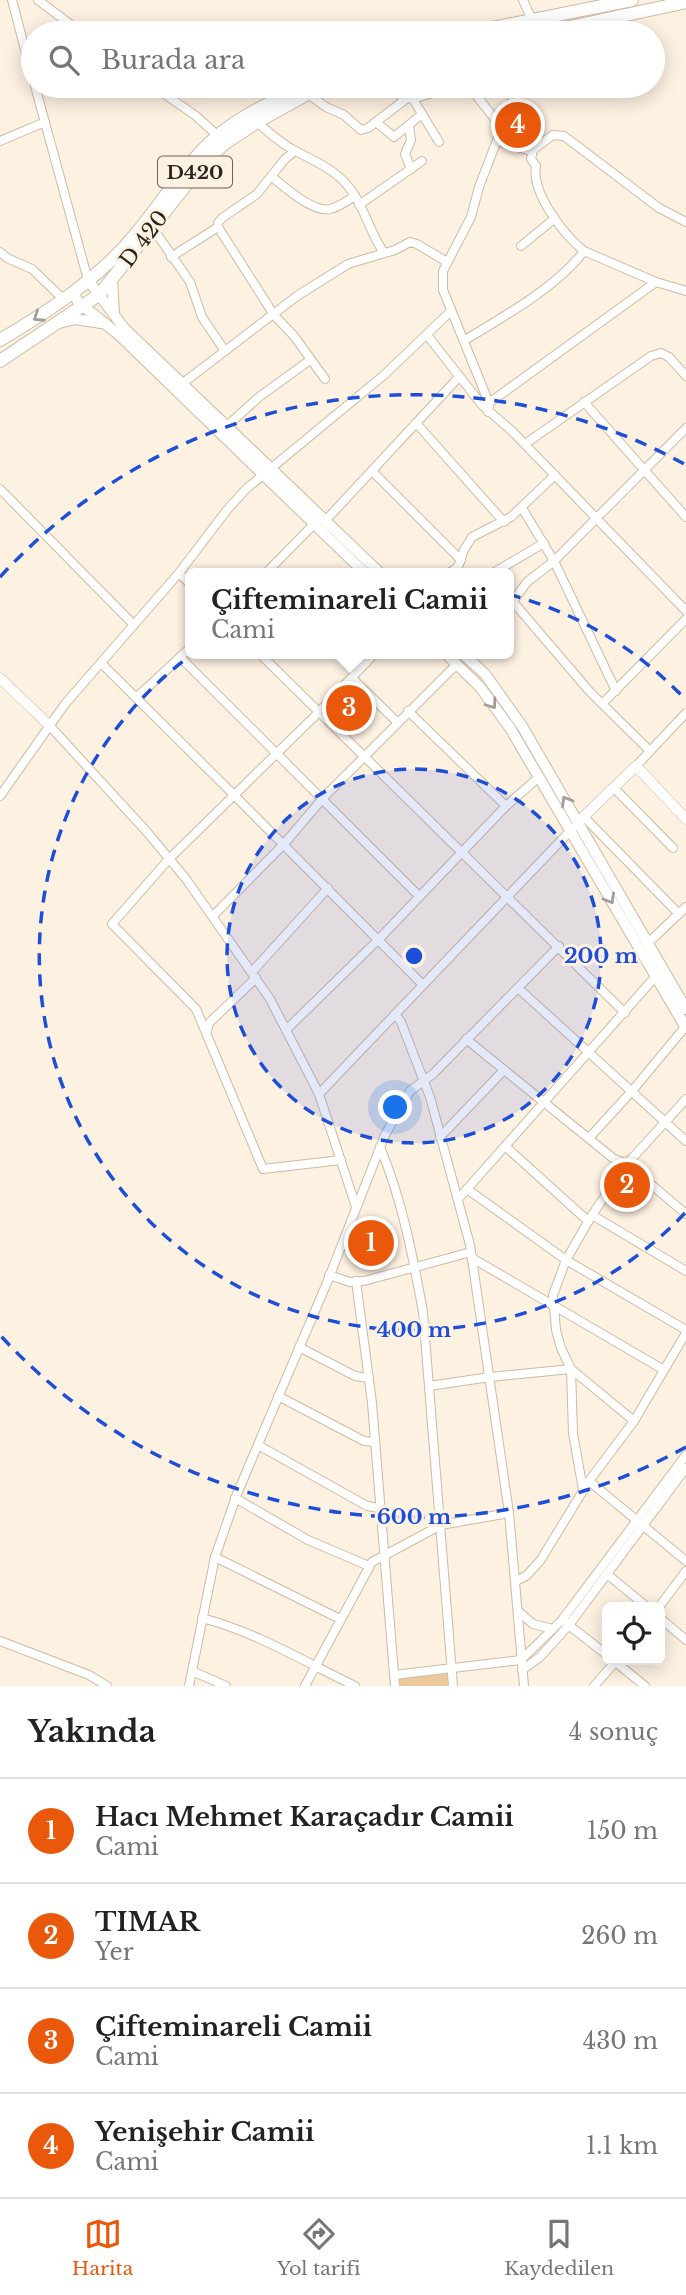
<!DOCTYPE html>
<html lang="tr">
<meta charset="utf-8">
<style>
body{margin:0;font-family:"Libre Baskerville",serif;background:#f6f6f6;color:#222}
.controls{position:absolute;right:21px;bottom:21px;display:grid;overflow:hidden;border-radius:10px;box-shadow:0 4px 18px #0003}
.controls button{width:63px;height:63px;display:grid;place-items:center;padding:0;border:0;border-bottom:2px solid #e0e0e0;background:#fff;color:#222;font:35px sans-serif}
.you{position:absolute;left:396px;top:1108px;width:24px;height:24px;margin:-18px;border:5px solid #fff;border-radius:50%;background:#1a73e8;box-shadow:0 0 0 10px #1a73e833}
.badge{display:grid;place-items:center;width:46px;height:46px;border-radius:50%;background:#ea580c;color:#fff;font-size:23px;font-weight:700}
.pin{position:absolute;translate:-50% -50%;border:4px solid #fff;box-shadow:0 2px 7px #0006}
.popup{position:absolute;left:185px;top:568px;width:329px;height:91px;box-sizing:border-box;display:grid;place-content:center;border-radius:10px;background:#fff;filter:drop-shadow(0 2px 5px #0005);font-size:23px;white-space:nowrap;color:#767676}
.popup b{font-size:26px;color:#222}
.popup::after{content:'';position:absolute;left:50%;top:100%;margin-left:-14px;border:14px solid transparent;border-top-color:#fff}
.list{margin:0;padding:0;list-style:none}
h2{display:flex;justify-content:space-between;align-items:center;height:91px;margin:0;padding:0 28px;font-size:30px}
h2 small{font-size:23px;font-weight:400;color:#767676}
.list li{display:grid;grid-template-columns:46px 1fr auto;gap:21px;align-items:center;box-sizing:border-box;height:105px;padding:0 28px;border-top:2px solid #e0e0e0}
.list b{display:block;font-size:26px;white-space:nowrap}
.list p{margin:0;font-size:23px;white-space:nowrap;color:#767676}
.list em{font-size:23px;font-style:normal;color:#767676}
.icon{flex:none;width:38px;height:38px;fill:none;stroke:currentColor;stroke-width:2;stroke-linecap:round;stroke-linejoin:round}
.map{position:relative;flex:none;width:686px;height:1686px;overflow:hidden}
.search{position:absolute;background:#fff;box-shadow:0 4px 18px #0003;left:21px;right:21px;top:21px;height:77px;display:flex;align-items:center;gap:18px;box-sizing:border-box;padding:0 24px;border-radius:38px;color:#767676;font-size:26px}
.sheet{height:511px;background:#fff}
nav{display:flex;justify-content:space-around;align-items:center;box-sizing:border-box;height:98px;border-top:2px solid #e0e0e0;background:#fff;font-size:19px;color:#767676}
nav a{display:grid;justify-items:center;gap:4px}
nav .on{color:#ea580c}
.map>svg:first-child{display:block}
.green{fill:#ebc99d}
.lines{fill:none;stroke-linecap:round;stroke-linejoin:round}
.minor-casing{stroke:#cebaa2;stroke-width:10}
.tertiary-casing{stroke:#cebaa2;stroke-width:11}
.secondary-casing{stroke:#cebaa2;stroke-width:12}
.trunk-casing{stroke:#cebaa2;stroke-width:14}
.minor{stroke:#fff;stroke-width:8}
.tertiary{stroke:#fff;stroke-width:10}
.secondary{stroke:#fff;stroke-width:10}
.trunk{stroke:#fff;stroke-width:12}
.oneway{stroke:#a09d99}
.ring{fill:none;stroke:#1d4ed8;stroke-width:3.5;stroke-dasharray:12 9}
.labels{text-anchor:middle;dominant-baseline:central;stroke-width:6;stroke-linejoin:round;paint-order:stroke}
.shield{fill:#fdf1e2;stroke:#6b6257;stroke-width:2}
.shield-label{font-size:19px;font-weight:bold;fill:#2c251c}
.street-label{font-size:21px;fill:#2c251c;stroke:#fdf1e2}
.centre{fill:#1d4ed8;stroke:#fdf1e2;stroke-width:3.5}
.ring-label{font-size:21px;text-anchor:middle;font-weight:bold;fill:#1d4ed8;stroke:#fdf1e2;stroke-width:6;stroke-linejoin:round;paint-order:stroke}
</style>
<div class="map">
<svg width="686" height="1686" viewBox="0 0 686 1686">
<rect width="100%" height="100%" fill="#fdf1e2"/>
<polygon class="green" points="445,1671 448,1674 449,1686 400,1686 399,1680 402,1675"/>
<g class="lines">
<g class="minor-casing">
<g id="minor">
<polyline points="12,0 33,80"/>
<polyline points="38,0 82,33"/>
<polyline points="523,0 532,20 534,33"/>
<polyline points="35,86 88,280"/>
<polyline points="153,86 196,116 218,136"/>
<polyline points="272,86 285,95"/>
<polyline points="391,86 402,97 413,99 454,86"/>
<polyline points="469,86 501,127"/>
<polyline points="308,94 326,107 344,115 361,130 368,128 406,99"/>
<polyline points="413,99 439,142"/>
<path d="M257,122C268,132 279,142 292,149C311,160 332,167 347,185C364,204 369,232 384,253"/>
<polyline points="376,122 394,137 422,114"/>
<polyline points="409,126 411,140 405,154 411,169"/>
<polyline points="0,141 45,122"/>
<polyline points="497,141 531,151 553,135 564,136 659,208 686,222"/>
<path d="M533,150L531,159L536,166C531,193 564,235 584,251L656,282L686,291"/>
<path d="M272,177C285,187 313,213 330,209C339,207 347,201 355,196"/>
<polyline points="359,205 422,161"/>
<polyline points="152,227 190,282 202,317 225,351"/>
<polyline points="218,227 274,315 294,336 325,379"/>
<polyline points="521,246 554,219"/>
<polyline points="0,252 7,258 32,269 63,299"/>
<polyline points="171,257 218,227 218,223 222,218 257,194 285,159 295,151"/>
<polyline points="427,335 482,405 512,431 686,611"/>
<path d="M465,340C503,317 557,287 584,251"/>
<polyline points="183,383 297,296 348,264 395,250 410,242 417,244 447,262"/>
<polyline points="584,402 686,517"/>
<polyline points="489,403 656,282"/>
<polyline points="488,412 489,403 443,290 443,271 471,217 479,187 518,86"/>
<polyline points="416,423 504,522"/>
<polyline points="227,426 259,397 310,360"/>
<polyline points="525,444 651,356 661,353 669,357 686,376"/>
<polyline points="372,471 461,560"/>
<polyline points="0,489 134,625"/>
<polyline points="522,508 554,561 616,691"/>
<polyline points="326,520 459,377"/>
<polyline points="179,573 190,584"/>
<polyline points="266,573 315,523"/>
<polyline points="449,573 458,567 464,550 472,537 511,517 555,475"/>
<polyline points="493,573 544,543"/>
<polyline points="514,603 590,692 650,751"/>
<polyline points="508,608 527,582 554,561 686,428"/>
<polyline points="260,654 625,1013"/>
<polyline points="357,654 366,663"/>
<polyline points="180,657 419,896"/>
<polyline points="101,663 227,788 422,984"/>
<polyline points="352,678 397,722"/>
<polyline points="136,698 190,648"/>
<polyline points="602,704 686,619"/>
<polyline points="408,711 506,806"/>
<polyline points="49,725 147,832 186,879 270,999 319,1094 356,1207"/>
<polyline points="636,766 686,713"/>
<polyline points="614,788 673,848"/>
<polyline points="0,796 65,704 179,573 227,510 246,489 384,375 451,311"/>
<polyline points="584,817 679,914"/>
<polyline points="213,916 284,844 323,798 457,664"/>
<polyline points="648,943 686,907"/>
<polyline points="252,972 328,888"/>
<polyline points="518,988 686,1141"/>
<polyline points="395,1014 401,1022 430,1097 470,1245 509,1513 524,1686"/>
<polyline points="286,1030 379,939 506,806 539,777"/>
<polyline points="207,1031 209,1023 256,978"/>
<polyline points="466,1039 614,1159 627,1164 686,1214"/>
<polyline points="319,1094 573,828"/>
<polyline points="440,1137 504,1070"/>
<polyline points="589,1138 632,1091 685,1027"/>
<polyline points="505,1146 588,1221"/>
<path d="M380,1147C402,1199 413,1257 423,1312L453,1686"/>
<polyline points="341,1160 263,1169 196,1009 112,924 169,859 319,712 374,654"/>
<polyline points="467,1189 566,1260 686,1330"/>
<polyline points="459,1198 656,976"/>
<polyline points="592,1215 686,1271"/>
<polyline points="472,1258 664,1370"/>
<polyline points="329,1275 350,1282 364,1281 471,1252"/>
<polyline points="356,1281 372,1403 395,1686"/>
<polyline points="299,1347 355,1376 369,1378"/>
<polyline points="429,1386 490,1377 571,1369 573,1433 583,1490"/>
<polyline points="278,1396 364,1441 375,1442"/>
<polyline points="634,1421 571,1369 561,1348 556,1330 553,1295 566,1260 592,1215 627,1164 686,1099"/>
<polyline points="258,1445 367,1506 379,1508"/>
<polyline points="589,1481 686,1561"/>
<polyline points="235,1498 308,1540 369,1566"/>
<polyline points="215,1557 340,1619"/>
<polyline points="607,1574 647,1607"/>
<polyline points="516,1581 526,1576 540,1561 589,1481 634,1421 686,1333"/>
<polyline points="659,1607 686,1571"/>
<polyline points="518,1611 533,1624 553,1629"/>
<path d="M202,1618C256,1632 305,1662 355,1686"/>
<polyline points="660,1618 686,1640"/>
<polyline points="566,1623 607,1655"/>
<polyline points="0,1641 89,1675 107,1686"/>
<polyline points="613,1660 645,1686"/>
<polyline points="522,1670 540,1657 569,1625 686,1468"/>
<polyline points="192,1671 226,1686"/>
<polyline points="394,1675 521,1660 562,1620 686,1455"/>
<polyline points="189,1686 215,1557 237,1494 326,1285 385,1135 410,1091 433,1074 559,946"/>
<polyline points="305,1686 372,1562 441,1525 509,1513"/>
<polyline points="594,1686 617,1660"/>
</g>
</g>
<g class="tertiary-casing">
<g id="tertiary">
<polyline points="0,678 49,725"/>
<polyline points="578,822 636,766 686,819"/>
</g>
</g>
<g class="secondary-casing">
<g id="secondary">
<polyline points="88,280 124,328 380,573"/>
<polyline points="112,280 114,312"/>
<polyline points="73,292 78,302 118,334 365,573"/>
<polyline points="59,323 75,319 101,323"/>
<polyline points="446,654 480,687 510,728 686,1028"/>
<polyline points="463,654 485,674 522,726 686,1009"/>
</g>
</g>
<g class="trunk-casing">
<g id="trunk">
<polyline points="467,33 632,0"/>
<polyline points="542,33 686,2"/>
<path d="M0,340C49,311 98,279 134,236C162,203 184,165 216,137C242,115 274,101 303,86"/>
<polyline points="0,361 100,294 201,166 224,144 257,122 322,86"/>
</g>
</g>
<use href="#minor" class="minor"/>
<use href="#tertiary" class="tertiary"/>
<use href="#secondary" class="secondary"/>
<use href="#trunk" class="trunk"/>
</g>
<defs><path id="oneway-chevron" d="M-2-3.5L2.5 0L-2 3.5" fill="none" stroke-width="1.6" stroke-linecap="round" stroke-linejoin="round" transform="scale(1.75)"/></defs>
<g class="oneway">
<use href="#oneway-chevron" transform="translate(38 317) rotate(147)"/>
<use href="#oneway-chevron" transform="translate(492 704) rotate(54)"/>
<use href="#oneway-chevron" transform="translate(566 801) rotate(-120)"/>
<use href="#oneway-chevron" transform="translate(610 899) rotate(60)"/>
</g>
<circle cx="414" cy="956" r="187" fill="#1d4ed8" fill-opacity=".12"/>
<g class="ring">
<circle cx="414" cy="956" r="187"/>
<path d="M685 1213A374 374 0 1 1 685 699"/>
<path d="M686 1447A561 561 0 0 1 0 1335M0 577A561 561 0 0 1 686 465"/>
</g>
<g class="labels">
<rect class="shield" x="158" y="156.5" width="74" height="31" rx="5"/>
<g class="shield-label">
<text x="195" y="172">D420</text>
</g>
<g class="street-label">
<text transform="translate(144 239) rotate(-53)">D 420</text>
</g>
</g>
<circle cx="414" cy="956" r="10" class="centre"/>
<g class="ring-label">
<text x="601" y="963">200 m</text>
<text x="414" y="1337">400 m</text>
<text x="414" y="1524">600 m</text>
</g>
</svg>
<div class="controls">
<button><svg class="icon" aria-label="locate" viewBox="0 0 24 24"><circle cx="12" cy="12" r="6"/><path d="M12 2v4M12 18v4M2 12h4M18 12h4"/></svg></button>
</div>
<div class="you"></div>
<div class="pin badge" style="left:371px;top:1243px">1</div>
<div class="pin badge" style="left:627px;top:1185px">2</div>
<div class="pin badge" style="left:349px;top:708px">3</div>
<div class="popup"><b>Çifteminareli Camii</b>Cami</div>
<div class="pin badge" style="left:518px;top:125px">4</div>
<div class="search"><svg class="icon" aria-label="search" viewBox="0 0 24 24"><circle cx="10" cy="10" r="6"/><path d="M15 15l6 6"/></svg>Burada ara</div>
</div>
<section class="sheet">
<h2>Yakında<small>4 sonuç</small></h2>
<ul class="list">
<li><span class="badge">1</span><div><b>Hacı Mehmet Karaçadır Camii</b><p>Cami</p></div><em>150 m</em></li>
<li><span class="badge">2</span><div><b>TIMAR</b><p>Yer</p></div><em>260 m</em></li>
<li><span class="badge">3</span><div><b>Çifteminareli Camii</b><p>Cami</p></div><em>430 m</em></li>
<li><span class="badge">4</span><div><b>Yenişehir Camii</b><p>Cami</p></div><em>1.1 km</em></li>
</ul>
</section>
<nav>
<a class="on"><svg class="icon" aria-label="map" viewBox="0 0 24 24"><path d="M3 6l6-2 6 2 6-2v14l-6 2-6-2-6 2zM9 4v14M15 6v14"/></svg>Harita</a>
<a><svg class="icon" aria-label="directions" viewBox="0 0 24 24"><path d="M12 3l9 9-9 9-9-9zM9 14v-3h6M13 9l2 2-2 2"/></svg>Yol tarifi</a>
<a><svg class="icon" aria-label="saved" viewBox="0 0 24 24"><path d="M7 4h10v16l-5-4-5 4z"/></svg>Kaydedilen</a>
</nav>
